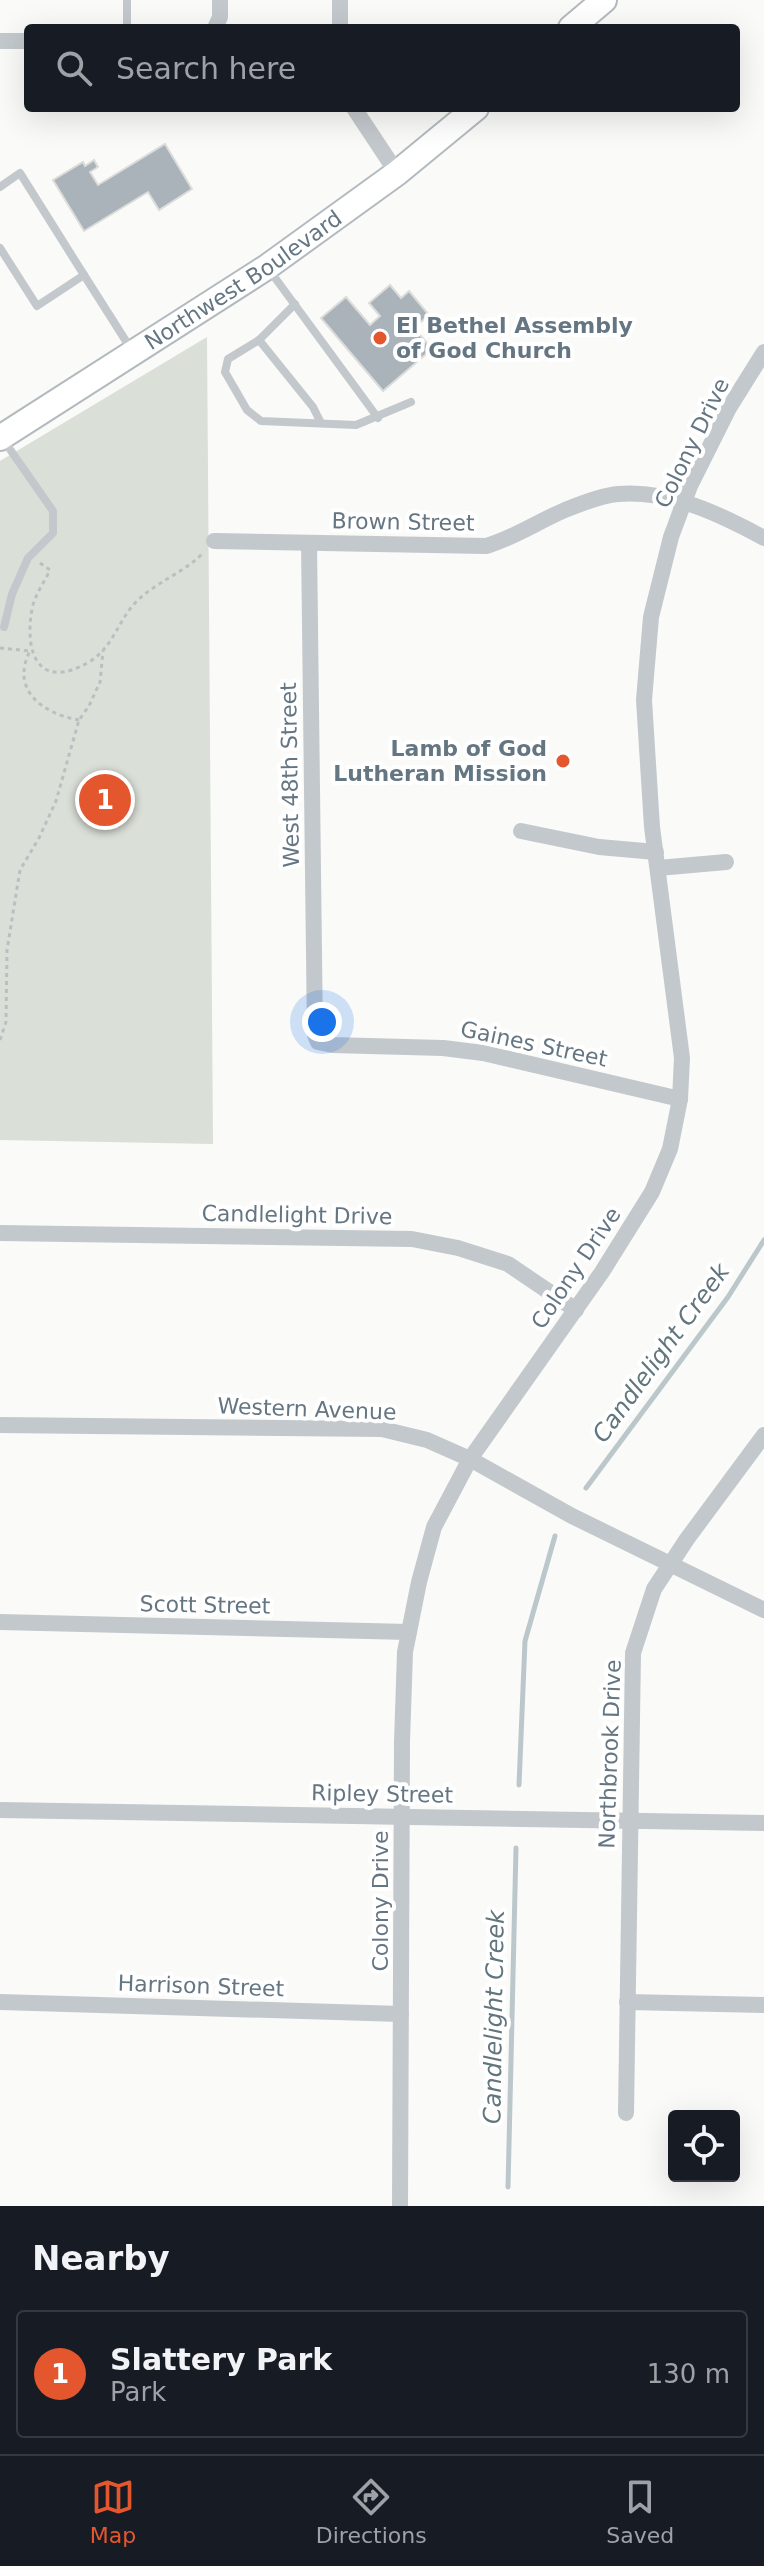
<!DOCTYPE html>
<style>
body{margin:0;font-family:"DejaVu Sans",sans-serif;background:#242831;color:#f1f3f6}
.controls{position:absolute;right:24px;bottom:24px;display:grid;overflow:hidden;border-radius:8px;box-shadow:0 8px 32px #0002}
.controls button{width:72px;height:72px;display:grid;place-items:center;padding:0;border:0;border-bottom:2px solid #363941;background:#171b24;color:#f1f3f6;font:40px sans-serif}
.you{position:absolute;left:322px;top:1022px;width:28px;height:28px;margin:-20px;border:6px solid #fff;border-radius:50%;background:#1a73e8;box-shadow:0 0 0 12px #1a73e833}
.badge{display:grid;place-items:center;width:52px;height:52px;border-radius:50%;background:#e4572e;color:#fff;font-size:26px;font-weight:700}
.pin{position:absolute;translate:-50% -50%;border:4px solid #fff;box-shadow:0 2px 8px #0006}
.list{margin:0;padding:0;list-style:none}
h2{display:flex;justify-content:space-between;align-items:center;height:104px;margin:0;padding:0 32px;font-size:34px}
h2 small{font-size:26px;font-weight:400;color:#9ea1a6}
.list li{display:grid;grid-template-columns:52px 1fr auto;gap:24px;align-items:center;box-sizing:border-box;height:128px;margin:0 16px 16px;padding:0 16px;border:2px solid #363941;border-radius:8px}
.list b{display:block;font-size:30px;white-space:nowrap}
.list p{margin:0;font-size:26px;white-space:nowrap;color:#9ea1a6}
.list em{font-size:26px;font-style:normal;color:#9ea1a6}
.icon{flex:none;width:44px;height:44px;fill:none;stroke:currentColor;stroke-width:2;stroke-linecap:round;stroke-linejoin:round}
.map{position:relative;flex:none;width:764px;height:2206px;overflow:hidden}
.search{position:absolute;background:#171b24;box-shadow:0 8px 32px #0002;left:24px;right:24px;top:24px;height:88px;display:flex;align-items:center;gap:20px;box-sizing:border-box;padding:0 28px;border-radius:8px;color:#9ea1a6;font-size:30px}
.sheet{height:248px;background:#171b24}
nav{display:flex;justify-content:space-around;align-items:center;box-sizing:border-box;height:112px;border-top:2px solid #363941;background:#171b24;font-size:22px;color:#9ea1a6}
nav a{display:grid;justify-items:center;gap:4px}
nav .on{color:#e4572e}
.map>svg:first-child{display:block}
.green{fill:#dadfd7}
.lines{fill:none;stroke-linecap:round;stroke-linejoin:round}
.stream{stroke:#bbc7cb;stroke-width:5}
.building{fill:#aab3b9;stroke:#dcdcda;stroke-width:2}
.secondary-casing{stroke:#b3babf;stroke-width:28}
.path{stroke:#bbbfc2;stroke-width:3;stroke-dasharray:4 4;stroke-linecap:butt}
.lane{stroke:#c3c8cc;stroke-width:8}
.street{stroke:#c3c8cc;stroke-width:16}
.secondary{stroke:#fff;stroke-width:24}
.poi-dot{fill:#e4572e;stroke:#fff;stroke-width:3}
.labels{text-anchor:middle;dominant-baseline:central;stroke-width:8;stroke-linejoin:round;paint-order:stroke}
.street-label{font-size:22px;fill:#657683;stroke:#fff}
.poi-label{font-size:22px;font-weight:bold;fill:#657683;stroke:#fff;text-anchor:start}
.water-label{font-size:24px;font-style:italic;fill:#60757c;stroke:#fff}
</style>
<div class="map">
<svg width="764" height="2206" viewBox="0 0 764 2206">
<rect width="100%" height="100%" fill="#fafaf8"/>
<polygon class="green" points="207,337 213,1144 0,1140 0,461"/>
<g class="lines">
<g class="stream">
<polyline points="586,1488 728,1297 764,1240"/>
<polyline points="519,1785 525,1641 555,1536"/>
<polyline points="508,2187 516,1848"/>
</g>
</g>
<g class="building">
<polygon points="165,144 192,189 159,210 148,192 84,231 53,180 83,162 85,166 94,160 98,167 90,172 98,185"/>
<polygon points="390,285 401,298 409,291 429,315 414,328 432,349 383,391 321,318 346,297 370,325 380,316 369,303"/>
</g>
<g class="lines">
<g class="secondary-casing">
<g id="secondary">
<polyline points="571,28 604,0"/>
<path id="s1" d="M0,438L267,267L397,173L476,108"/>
</g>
</g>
<g class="path">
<path d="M40,563L50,570C44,583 35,594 32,609C24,654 39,691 89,662C114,647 118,619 138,600C158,581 185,572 203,553"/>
<path d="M0,648L30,651C10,690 43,714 79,720"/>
<polyline points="0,1040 6,1022 7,950 20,870 39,838 56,801 79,720 89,706 100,682 103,651"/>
</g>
<g class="lane">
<polyline points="127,28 127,0"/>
<polyline points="0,187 20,173 84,275 37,306 0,248"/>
<polyline points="270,271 378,418"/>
<polyline points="84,275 131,349"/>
<polyline points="295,304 259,340 228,359 225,372 247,410 261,421 356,425 411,402"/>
<polyline points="259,340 313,407 321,423"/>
<polyline points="2,438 53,511 53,533 28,558 12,594 4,627"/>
</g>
<g class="street">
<polyline points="215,28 220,17 220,0"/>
<polyline points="340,28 340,0"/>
<polyline points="0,41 28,41"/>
<polyline points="354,108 397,173"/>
<path d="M214,541L486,546C514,538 539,521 565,510C580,504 602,495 618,494C670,490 720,514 764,538"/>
<polyline points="309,543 315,1035 318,1042 332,1045 443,1048 483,1053 680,1099"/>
<polyline points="521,831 599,847 656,852"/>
<polyline points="658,868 726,862"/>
<polyline points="0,1233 412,1239 458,1248 508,1264 576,1310"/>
<polyline points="0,1425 382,1429 427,1440 470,1459 572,1516 764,1610"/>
<polyline points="0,1622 409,1632"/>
<polyline points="0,1810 764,1823"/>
<polyline points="0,2002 401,2014"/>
<polyline points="627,2002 764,2005"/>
<polyline points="626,2113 633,1653 654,1589 687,1539 764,1435"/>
<polyline points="400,2206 402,1742 405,1652 419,1582 434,1527 470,1459 602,1272 652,1192 670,1149 680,1099 682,1058 652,827 644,700 651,617 671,537 690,486 729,408 764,352"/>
</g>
<use href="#secondary" class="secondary"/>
</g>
<g class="poi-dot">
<circle cx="380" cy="338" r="8"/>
<circle cx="563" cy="761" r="8"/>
</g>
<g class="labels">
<g class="street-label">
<text stroke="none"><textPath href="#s1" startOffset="290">Northwest Boulevard</textPath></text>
<text transform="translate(692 443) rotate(-64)">Colony Drive</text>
<text transform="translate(403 522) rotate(1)">Brown Street</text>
<text transform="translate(290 775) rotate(-91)">West 48th Street</text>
<text transform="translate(534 1044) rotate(12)">Gaines Street</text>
<text transform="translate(297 1215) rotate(1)">Candlelight Drive</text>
<text transform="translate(576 1268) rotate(-56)">Colony Drive</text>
<text transform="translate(307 1409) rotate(2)">Western Avenue</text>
<text transform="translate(205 1605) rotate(1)">Scott Street</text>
<text transform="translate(610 1754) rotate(-88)">Northbrook Drive</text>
<text transform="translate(382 1794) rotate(1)">Ripley Street</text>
<text transform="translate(380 1901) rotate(-90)">Colony Drive</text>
<text transform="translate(201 1986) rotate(2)">Harrison Street</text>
</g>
<g class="poi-label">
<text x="396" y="325">El Bethel Assembly<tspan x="396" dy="25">of God Church</tspan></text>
<text x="547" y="748" text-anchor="end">Lamb of God<tspan x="547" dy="25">Lutheran Mission</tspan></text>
</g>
<g class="water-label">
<text transform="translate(661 1353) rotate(-54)">Candlelight Creek</text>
<text transform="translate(494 2017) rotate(-89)">Candlelight Creek</text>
</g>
</g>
</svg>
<div class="controls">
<button><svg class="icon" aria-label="locate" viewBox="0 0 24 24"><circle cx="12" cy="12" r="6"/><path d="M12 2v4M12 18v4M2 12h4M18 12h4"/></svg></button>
</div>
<div class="you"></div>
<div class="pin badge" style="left:105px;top:800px">1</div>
<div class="search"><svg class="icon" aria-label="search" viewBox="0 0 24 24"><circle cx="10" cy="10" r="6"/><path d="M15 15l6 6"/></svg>Search here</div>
</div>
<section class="sheet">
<h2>Nearby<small></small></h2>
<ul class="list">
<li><span class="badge">1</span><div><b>Slattery Park</b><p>Park</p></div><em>130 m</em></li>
</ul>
</section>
<nav>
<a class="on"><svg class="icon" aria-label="map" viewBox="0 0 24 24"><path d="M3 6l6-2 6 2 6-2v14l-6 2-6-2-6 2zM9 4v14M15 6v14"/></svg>Map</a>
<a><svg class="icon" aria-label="directions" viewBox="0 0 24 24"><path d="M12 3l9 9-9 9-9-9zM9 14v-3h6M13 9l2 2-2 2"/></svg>Directions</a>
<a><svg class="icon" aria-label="saved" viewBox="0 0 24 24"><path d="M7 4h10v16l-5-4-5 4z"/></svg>Saved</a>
</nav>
